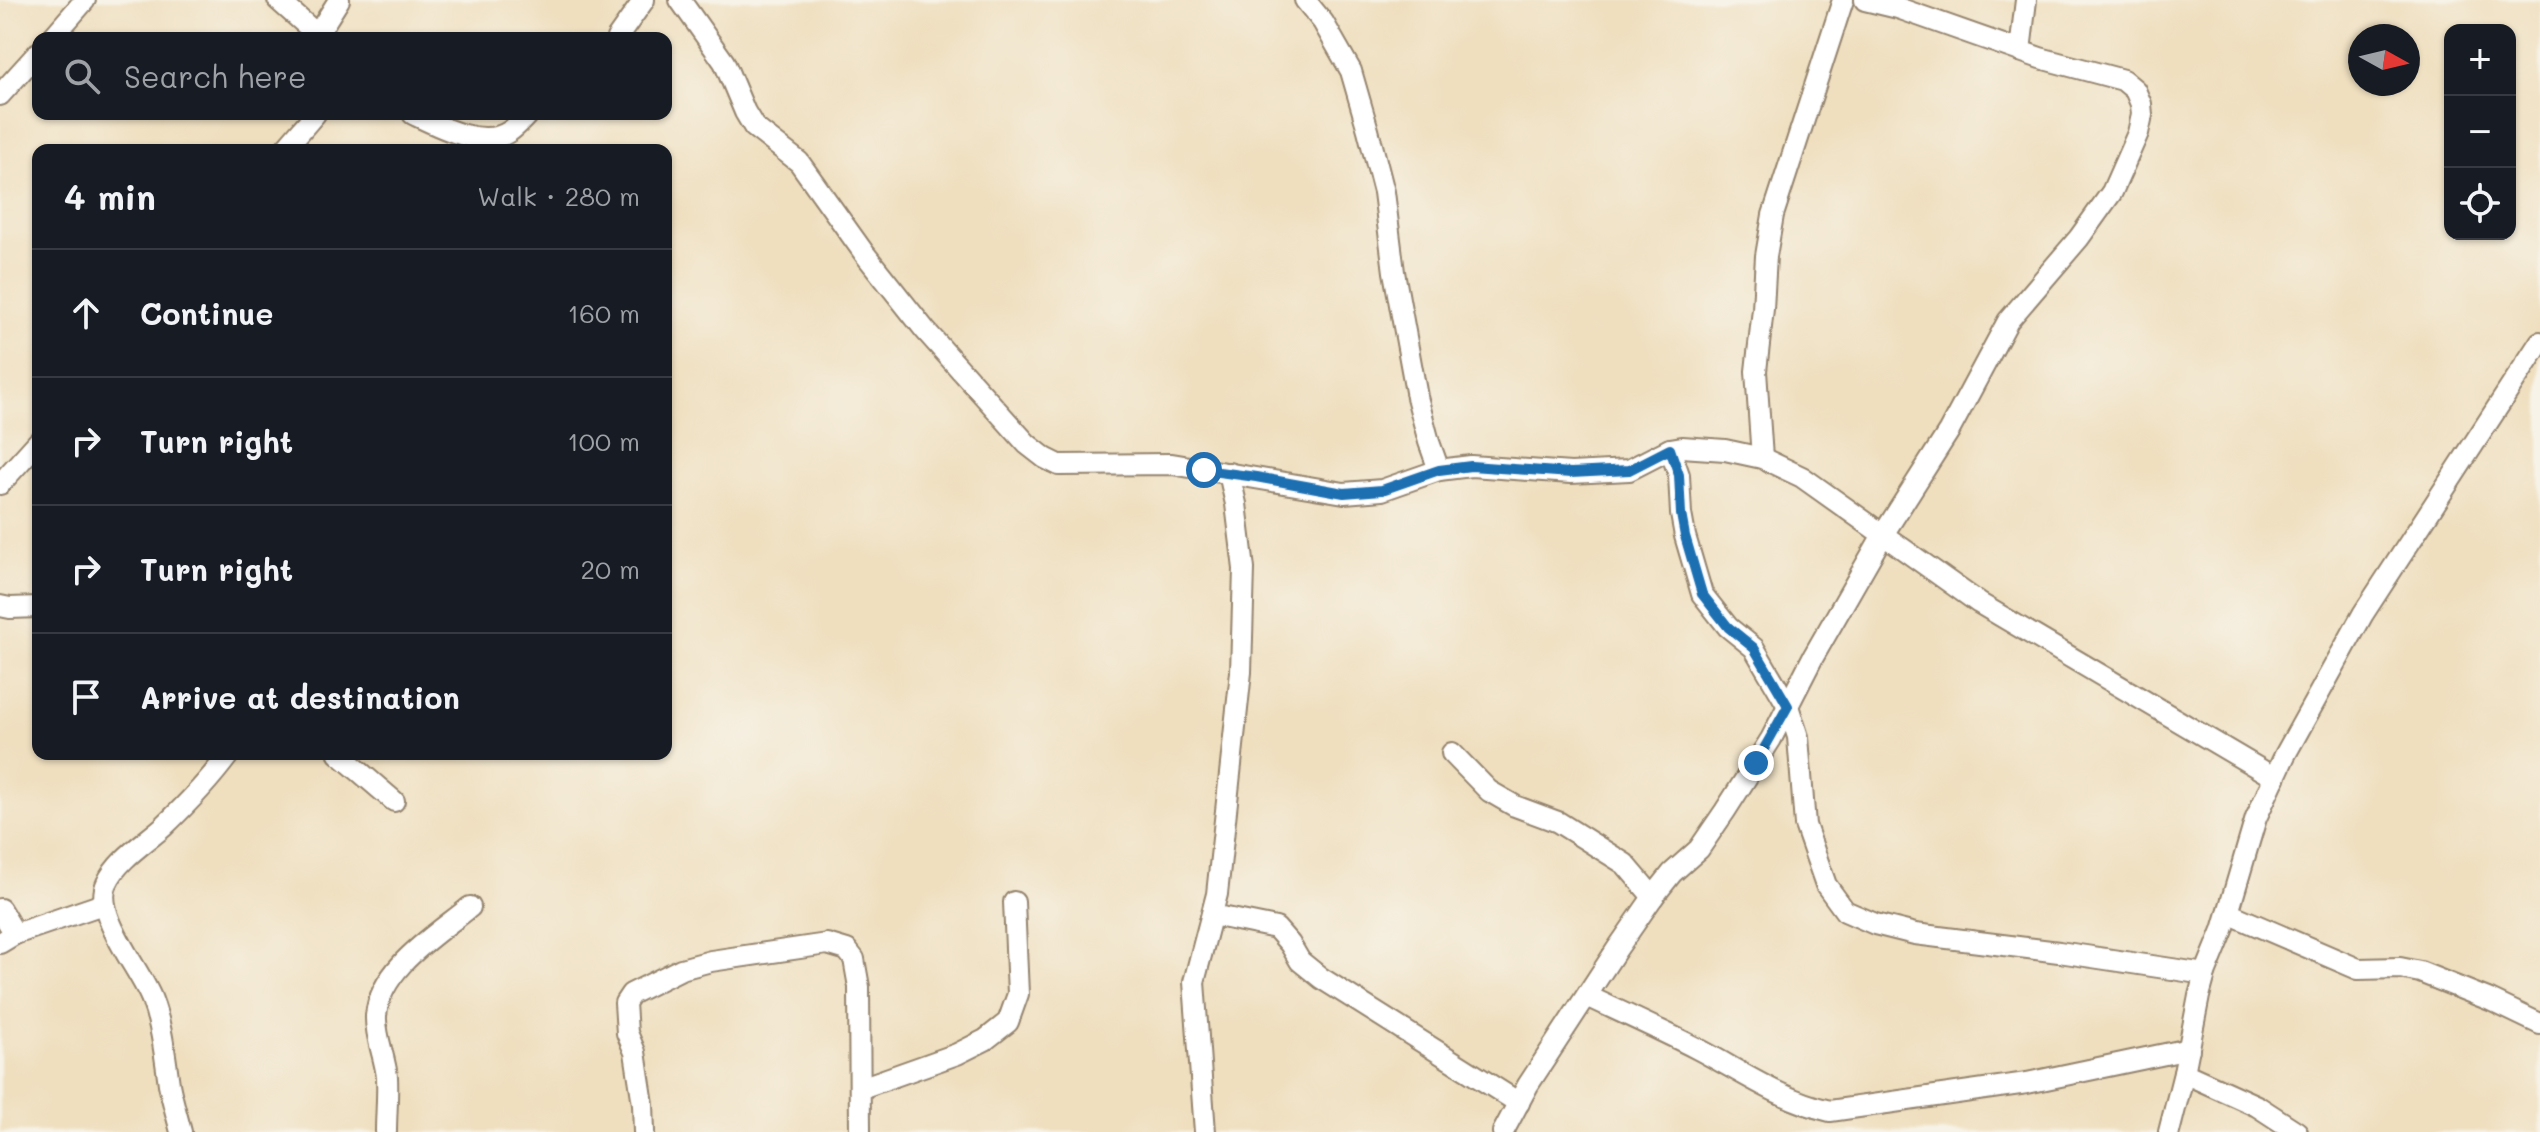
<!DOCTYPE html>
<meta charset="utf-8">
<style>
body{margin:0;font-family:Mali,sans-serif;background:#20242c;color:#f1f3f6}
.controls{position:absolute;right:24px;top:24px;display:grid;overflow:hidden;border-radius:16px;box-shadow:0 2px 6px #0004}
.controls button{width:72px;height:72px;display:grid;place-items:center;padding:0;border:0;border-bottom:2px solid #363941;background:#171b24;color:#f1f3f6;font:40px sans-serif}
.compass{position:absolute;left:2348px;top:24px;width:72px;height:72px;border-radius:50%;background:#171b24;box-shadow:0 2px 6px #0004;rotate:98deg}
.stop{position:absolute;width:24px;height:24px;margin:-18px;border:6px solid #1f6fb2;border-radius:50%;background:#fff}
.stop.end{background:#1f6fb2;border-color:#fff;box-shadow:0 2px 8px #0008}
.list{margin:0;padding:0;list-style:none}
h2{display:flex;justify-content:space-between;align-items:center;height:104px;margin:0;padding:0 32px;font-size:34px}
h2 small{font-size:26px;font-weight:400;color:#9ea1a6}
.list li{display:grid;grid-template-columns:52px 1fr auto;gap:24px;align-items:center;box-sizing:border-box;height:128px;padding:0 32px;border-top:2px solid #363941}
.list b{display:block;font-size:30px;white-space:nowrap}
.list em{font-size:26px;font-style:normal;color:#9ea1a6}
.icon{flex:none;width:44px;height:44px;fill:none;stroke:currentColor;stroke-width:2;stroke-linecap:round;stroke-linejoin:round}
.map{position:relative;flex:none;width:2540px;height:1132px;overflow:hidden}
.search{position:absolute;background:#171b24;box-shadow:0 2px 6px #0004;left:32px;top:32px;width:640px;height:88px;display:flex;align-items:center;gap:20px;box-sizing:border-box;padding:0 28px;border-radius:16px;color:#9ea1a6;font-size:30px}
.panel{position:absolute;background:#171b24;box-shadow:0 2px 6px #0004;left:32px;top:144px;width:640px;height:616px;border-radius:16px}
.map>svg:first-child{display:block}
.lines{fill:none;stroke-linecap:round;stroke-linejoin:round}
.minor-casing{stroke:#95846e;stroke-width:24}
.minor{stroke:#fff;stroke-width:20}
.route{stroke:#1f6fb2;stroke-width:10}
</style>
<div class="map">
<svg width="2540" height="1132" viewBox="0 0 2540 1132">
<rect width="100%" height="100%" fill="#f7f3e8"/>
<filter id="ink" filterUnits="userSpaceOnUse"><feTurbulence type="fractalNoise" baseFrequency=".0125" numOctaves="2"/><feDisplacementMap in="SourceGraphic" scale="16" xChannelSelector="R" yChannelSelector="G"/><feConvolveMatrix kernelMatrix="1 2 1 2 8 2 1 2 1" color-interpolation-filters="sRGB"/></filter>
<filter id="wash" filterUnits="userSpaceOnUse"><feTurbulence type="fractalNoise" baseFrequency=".006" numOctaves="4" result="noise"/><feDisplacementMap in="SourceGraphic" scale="32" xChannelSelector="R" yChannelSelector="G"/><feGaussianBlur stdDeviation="1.8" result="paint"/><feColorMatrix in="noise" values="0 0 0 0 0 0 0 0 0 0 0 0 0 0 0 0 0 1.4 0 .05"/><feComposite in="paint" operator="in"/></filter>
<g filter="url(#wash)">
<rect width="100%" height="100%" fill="#efdfbf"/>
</g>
<g filter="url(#ink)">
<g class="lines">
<g class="minor-casing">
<g id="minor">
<polyline points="278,0 321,38"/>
<polyline points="680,0 724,62 745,112 754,127 799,162 864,253 925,330 1027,444 1045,458 1059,465 1172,464 1344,493 1382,490 1439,470 1471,466 1571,473 1629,470 1670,449 1682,447 1725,450 1762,458 1802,477 1979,603 2275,778"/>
<polyline points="1305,0 1323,22 1351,71 1368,130 1384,192 1394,272 1417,397 1429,442 1439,470"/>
<polyline points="317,35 339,0"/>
<polyline points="52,38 85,0"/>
<polyline points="617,38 644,0"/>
<polyline points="2020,51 2026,0"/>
<polyline points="0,95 38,53"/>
<path d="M413,114C438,126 483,150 510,131C516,127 522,120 528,114"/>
<polyline points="284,150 315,114"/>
<polyline points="1670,449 1679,475 1681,514 1685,536 1702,594 1728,627 1754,648 1788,706 1798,737 1805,825 1826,885 1845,911 1875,924 1915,934 2059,952 2205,974"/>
<polyline points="1762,458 1756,371 1763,309 1766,256 1773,215 1843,0"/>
<polyline points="0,484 38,442"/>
<polyline points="0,606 10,608 38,607"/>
<polyline points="1452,753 1489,791 1515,806 1558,822 1625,864 1653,897"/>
<polyline points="339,754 394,801"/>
<polyline points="0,909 15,934"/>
<polyline points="2228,913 2358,969 2400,968 2420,972 2490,1000 2540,1024"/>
<polyline points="1212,915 1276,928 1290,944 1300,961 1321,978 1519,1103"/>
<polyline points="0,943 15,934 103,904"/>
<path d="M1587,996C1623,1013 1661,1030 1698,1049C1742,1072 1781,1100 1830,1111L2027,1083L2189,1049"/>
<polyline points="2184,1073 2257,1106 2297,1132"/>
<polyline points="861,1088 957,1054 985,1040 1008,1022 1018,994 1014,902"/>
<path d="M181,1132C177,1116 172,1100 169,1084C165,1056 162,1026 152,1000C141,970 92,914 107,883C117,860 145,843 163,827C186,805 210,780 229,754"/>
<path d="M386,1132C386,1114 388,1095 387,1077C385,1057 375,1036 376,1016C380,968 436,935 470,907"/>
<polyline points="644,1132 643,1104 635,1052 627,1033 625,1003 631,994 681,969 711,961 827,944 847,950 854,959 859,987 860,1132"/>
<polyline points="1205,1132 1194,982 1217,894 1241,672 1244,569 1236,504 1229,473"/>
<polyline points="1503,1132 1528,1085 1617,949 1653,897 1672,873 1699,849 1725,811 1771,739 1813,657 1884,533 1949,431 2008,321 2079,238 2112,192 2138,133 2142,115 2141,104 2135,90 2123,80 2040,58 1898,8 1865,0"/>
<polyline points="2169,1132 2184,1073 2199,996 2205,974 2223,930 2256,818 2285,755 2363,614 2540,342"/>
</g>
</g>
<use href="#minor" class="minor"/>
</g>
</g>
<g class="lines" filter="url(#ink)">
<polyline class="route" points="1204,470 1256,477 1344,493 1382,490 1439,470 1471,466 1571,473 1629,470 1670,449 1679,475 1681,514 1685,536 1702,594 1728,627 1754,648 1788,706 1756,763"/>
</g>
</svg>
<div class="controls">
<button>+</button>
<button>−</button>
<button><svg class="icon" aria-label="locate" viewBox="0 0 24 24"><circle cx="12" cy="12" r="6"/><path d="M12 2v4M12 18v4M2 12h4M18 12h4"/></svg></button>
</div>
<svg class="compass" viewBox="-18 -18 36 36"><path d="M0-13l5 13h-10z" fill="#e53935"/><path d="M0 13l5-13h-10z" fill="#9ea1a6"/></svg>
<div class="stop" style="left:1204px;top:470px"></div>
<div class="stop end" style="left:1756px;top:763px"></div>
<div class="search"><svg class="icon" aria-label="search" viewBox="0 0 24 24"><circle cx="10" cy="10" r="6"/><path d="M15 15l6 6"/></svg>Search here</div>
<section class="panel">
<h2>4 min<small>Walk · 280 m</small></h2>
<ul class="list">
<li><svg class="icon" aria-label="ahead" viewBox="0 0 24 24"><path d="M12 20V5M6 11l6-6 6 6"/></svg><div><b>Continue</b></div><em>160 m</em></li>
<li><svg class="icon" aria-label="right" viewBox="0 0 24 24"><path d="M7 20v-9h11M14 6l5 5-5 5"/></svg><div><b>Turn right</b></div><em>100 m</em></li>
<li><svg class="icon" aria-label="right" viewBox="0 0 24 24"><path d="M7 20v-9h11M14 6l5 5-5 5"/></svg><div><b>Turn right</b></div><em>20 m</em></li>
<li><svg class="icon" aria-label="arrive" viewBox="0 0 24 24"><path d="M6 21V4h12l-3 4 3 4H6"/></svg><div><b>Arrive at destination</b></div></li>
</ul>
</section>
</div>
